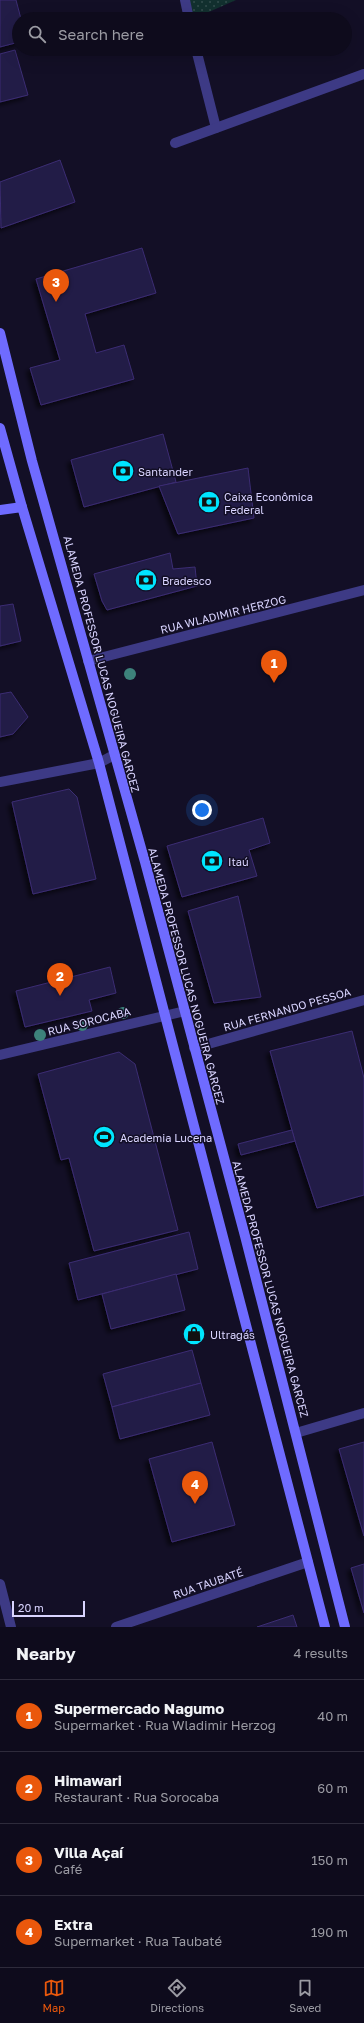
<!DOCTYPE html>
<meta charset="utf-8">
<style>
body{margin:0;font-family:"Golos Text",sans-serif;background:#171425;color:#f1f3f6}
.scale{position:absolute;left:12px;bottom:10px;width:73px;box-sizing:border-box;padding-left:4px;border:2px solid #d9d4ff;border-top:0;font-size:11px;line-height:14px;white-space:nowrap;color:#d9d4ff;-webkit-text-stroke:3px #130f26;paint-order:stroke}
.you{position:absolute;left:202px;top:810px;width:14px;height:14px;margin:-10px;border:3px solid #fff;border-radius:50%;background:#1a73e8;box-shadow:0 0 0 6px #1a73e833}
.badge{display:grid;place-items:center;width:26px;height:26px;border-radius:50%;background:#ea580c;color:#fff;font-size:13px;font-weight:700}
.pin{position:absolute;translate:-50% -33px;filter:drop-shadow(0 1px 2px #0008)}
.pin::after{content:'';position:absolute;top:21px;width:14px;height:12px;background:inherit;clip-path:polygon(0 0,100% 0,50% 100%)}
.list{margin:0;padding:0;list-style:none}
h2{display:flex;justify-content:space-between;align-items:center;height:52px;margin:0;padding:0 16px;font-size:17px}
h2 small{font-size:13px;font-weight:400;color:#9b9ba3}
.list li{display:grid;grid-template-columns:26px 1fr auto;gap:12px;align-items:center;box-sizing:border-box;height:72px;padding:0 16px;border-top:1px solid #2e2b3b}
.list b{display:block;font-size:15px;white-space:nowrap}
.list p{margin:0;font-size:13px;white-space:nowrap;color:#9b9ba3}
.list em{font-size:13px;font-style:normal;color:#9b9ba3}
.icon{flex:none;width:22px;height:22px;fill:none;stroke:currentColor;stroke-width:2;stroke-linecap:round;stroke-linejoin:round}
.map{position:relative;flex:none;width:364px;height:1627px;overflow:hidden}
.search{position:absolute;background:#0e0b1c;box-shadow:0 4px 16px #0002;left:12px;right:12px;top:12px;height:44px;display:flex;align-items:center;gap:10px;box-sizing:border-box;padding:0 14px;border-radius:22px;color:#9b9ba3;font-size:15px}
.sheet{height:340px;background:#0e0b1c}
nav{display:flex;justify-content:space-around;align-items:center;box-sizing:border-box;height:56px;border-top:1px solid #2e2b3b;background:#0e0b1c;font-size:11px;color:#9b9ba3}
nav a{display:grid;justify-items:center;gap:2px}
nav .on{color:#ea580c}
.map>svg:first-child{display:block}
.park{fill:url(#park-dots)}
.building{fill:#241b47;stroke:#3b2d73;filter:url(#shadow)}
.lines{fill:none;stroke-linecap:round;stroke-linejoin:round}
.street{stroke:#3d3a85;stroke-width:10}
.secondary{stroke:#6f6bff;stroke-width:10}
.tree{fill:#3d827b}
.labels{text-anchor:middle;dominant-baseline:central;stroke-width:3;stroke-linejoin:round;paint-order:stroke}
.poi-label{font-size:11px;fill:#d9d4ff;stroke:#130f26;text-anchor:start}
.street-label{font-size:11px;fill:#d9d4ff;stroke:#130f26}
</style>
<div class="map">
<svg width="364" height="1627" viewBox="0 0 364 1627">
<defs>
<pattern id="park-dots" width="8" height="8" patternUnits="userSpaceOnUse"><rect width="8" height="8" fill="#12302f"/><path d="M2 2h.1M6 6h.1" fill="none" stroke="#344d4e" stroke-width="1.8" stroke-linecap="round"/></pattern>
<filter id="shadow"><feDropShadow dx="-3.5" dy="3.5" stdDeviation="2" flood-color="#0009"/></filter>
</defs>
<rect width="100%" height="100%" fill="#130f26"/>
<polygon class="park" points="185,0 236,0 193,19"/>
<g class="building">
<polygon points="0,0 16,0 21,19 19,19 19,42 0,47"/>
<polygon points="15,50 28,95 0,102 0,54"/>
<polygon points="60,160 75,202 1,228 0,182"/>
<polygon points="142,248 156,293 85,314 96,353 124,345 134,379 41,405 30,368 60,360 36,279"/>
<polygon points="163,434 176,482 84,507 71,460"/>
<polygon points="248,468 254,518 178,534 159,486"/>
<polygon points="170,553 173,569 195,567 197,586 107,610 102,601 94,574"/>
<polygon points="13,604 21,641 0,646 0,606"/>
<polygon points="11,692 28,717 13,734 0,737 0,694"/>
<polygon points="69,789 77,797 96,879 33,894 12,802"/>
<polygon points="263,818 270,843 249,850 257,876 182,897 167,846"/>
<polygon points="238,896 261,997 214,1003 188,911"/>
<polygon points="110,967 116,993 89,1000 92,1011 25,1027 16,991"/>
<polygon points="352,1031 364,1078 364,1195 317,1208 295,1141 270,1051"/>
<polygon points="119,1052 135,1064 178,1230 94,1251 69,1158 61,1160 38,1074"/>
<polygon points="292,1130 295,1141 241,1155 238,1144"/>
<polygon points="189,1232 198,1269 78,1300 69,1263"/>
<polygon points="176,1274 185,1310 111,1329 102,1294"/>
<polygon points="192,1350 201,1383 112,1407 103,1374"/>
<polygon points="201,1383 210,1415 120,1439 112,1407"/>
<polygon points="212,1442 235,1525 172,1542 149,1459"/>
<polygon points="364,1442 364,1536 339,1449"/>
<polygon points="364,1564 364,1613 351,1568"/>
<polygon points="293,1615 297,1627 257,1627"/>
</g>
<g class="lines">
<g class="street">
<polyline points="185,0 189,19"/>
<polyline points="196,49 216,128"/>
<polyline points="175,143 364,74"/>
<polyline points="88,661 364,590"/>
<polyline points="0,782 99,763 114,755"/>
<polyline points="194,1048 364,1000"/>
<polyline points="0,1055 185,1011"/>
<polyline points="296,1433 364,1413"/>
<polyline points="0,1584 11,1627"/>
<polyline points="116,1627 308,1562"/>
</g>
<g class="secondary">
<polyline points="0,333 32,461 145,862 245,1236 345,1627"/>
<polyline points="0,428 22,507 99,763 325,1627"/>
<polyline points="0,510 22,507"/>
</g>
</g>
<g class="tree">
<circle cx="130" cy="674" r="6"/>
<circle cx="123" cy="1013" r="6"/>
<circle cx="82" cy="1025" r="6"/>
<circle cx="40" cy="1035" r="6"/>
</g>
<defs>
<g id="bank-disc" transform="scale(1.15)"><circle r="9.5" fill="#00e5ff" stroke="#130f26"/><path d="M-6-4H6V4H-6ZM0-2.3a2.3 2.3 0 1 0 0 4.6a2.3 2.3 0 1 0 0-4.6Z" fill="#111"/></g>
<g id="stadium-disc" transform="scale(1.15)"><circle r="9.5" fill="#00e5ff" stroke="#130f26"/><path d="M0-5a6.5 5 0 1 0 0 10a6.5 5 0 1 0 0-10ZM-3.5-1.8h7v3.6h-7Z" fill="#111"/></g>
<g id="shop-disc" transform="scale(1.15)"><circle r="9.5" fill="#00e5ff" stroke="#130f26"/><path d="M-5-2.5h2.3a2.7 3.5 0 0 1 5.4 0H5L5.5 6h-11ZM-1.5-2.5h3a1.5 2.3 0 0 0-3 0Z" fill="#111"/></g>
</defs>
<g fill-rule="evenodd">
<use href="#bank-disc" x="123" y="471"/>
<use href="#bank-disc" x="209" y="502"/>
<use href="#bank-disc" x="146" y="580"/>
<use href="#bank-disc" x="212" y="861"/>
<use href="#stadium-disc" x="104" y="1137"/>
<use href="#shop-disc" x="194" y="1334"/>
</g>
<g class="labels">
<g class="poi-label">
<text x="138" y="471">Santander</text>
<text x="224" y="496">Caixa Econômica<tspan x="224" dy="13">Federal</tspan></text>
<text x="162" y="580">Bradesco</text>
<text x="228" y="861">Itaú</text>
<text x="120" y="1137">Academia Lucena</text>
<text x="210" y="1334">Ultragás</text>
</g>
<g class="street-label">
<text transform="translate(223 614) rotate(-14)">RUA WLADIMIR HERZOG</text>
<text transform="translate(102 664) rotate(75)">ALAMEDA PROFESSOR LUCAS NOGUEIRA GARCEZ</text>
<text transform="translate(187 976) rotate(75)">ALAMEDA PROFESSOR LUCAS NOGUEIRA GARCEZ</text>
<text transform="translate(287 1009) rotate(-16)">RUA FERNANDO PESSOA</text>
<text transform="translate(89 1021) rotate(-14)">RUA SOROCABA</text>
<text transform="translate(271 1289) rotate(75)">ALAMEDA PROFESSOR LUCAS NOGUEIRA GARCEZ</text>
<text transform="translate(208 1583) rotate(-19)">RUA TAUBATÉ</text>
</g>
</g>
</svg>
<div class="scale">20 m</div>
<div class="you"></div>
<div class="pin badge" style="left:274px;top:683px">1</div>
<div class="pin badge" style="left:60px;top:996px">2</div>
<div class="pin badge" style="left:56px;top:302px">3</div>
<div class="pin badge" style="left:195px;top:1504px">4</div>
<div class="search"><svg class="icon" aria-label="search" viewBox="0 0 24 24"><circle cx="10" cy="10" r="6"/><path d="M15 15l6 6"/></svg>Search here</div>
</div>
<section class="sheet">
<h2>Nearby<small>4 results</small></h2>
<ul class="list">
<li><span class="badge">1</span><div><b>Supermercado Nagumo</b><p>Supermarket · Rua Wladimir Herzog</p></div><em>40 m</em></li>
<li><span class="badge">2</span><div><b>Himawari</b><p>Restaurant · Rua Sorocaba</p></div><em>60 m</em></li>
<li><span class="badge">3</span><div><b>Villa Açaí</b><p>Café</p></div><em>150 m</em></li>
<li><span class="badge">4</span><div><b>Extra</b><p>Supermarket · Rua Taubaté</p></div><em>190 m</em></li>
</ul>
</section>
<nav>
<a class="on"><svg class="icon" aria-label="map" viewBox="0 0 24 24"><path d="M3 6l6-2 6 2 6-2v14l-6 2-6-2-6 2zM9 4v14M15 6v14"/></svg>Map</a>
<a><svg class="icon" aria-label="directions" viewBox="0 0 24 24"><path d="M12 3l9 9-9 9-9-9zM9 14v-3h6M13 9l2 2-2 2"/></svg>Directions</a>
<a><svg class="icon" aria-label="saved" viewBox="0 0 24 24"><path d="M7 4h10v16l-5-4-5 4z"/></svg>Saved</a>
</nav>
